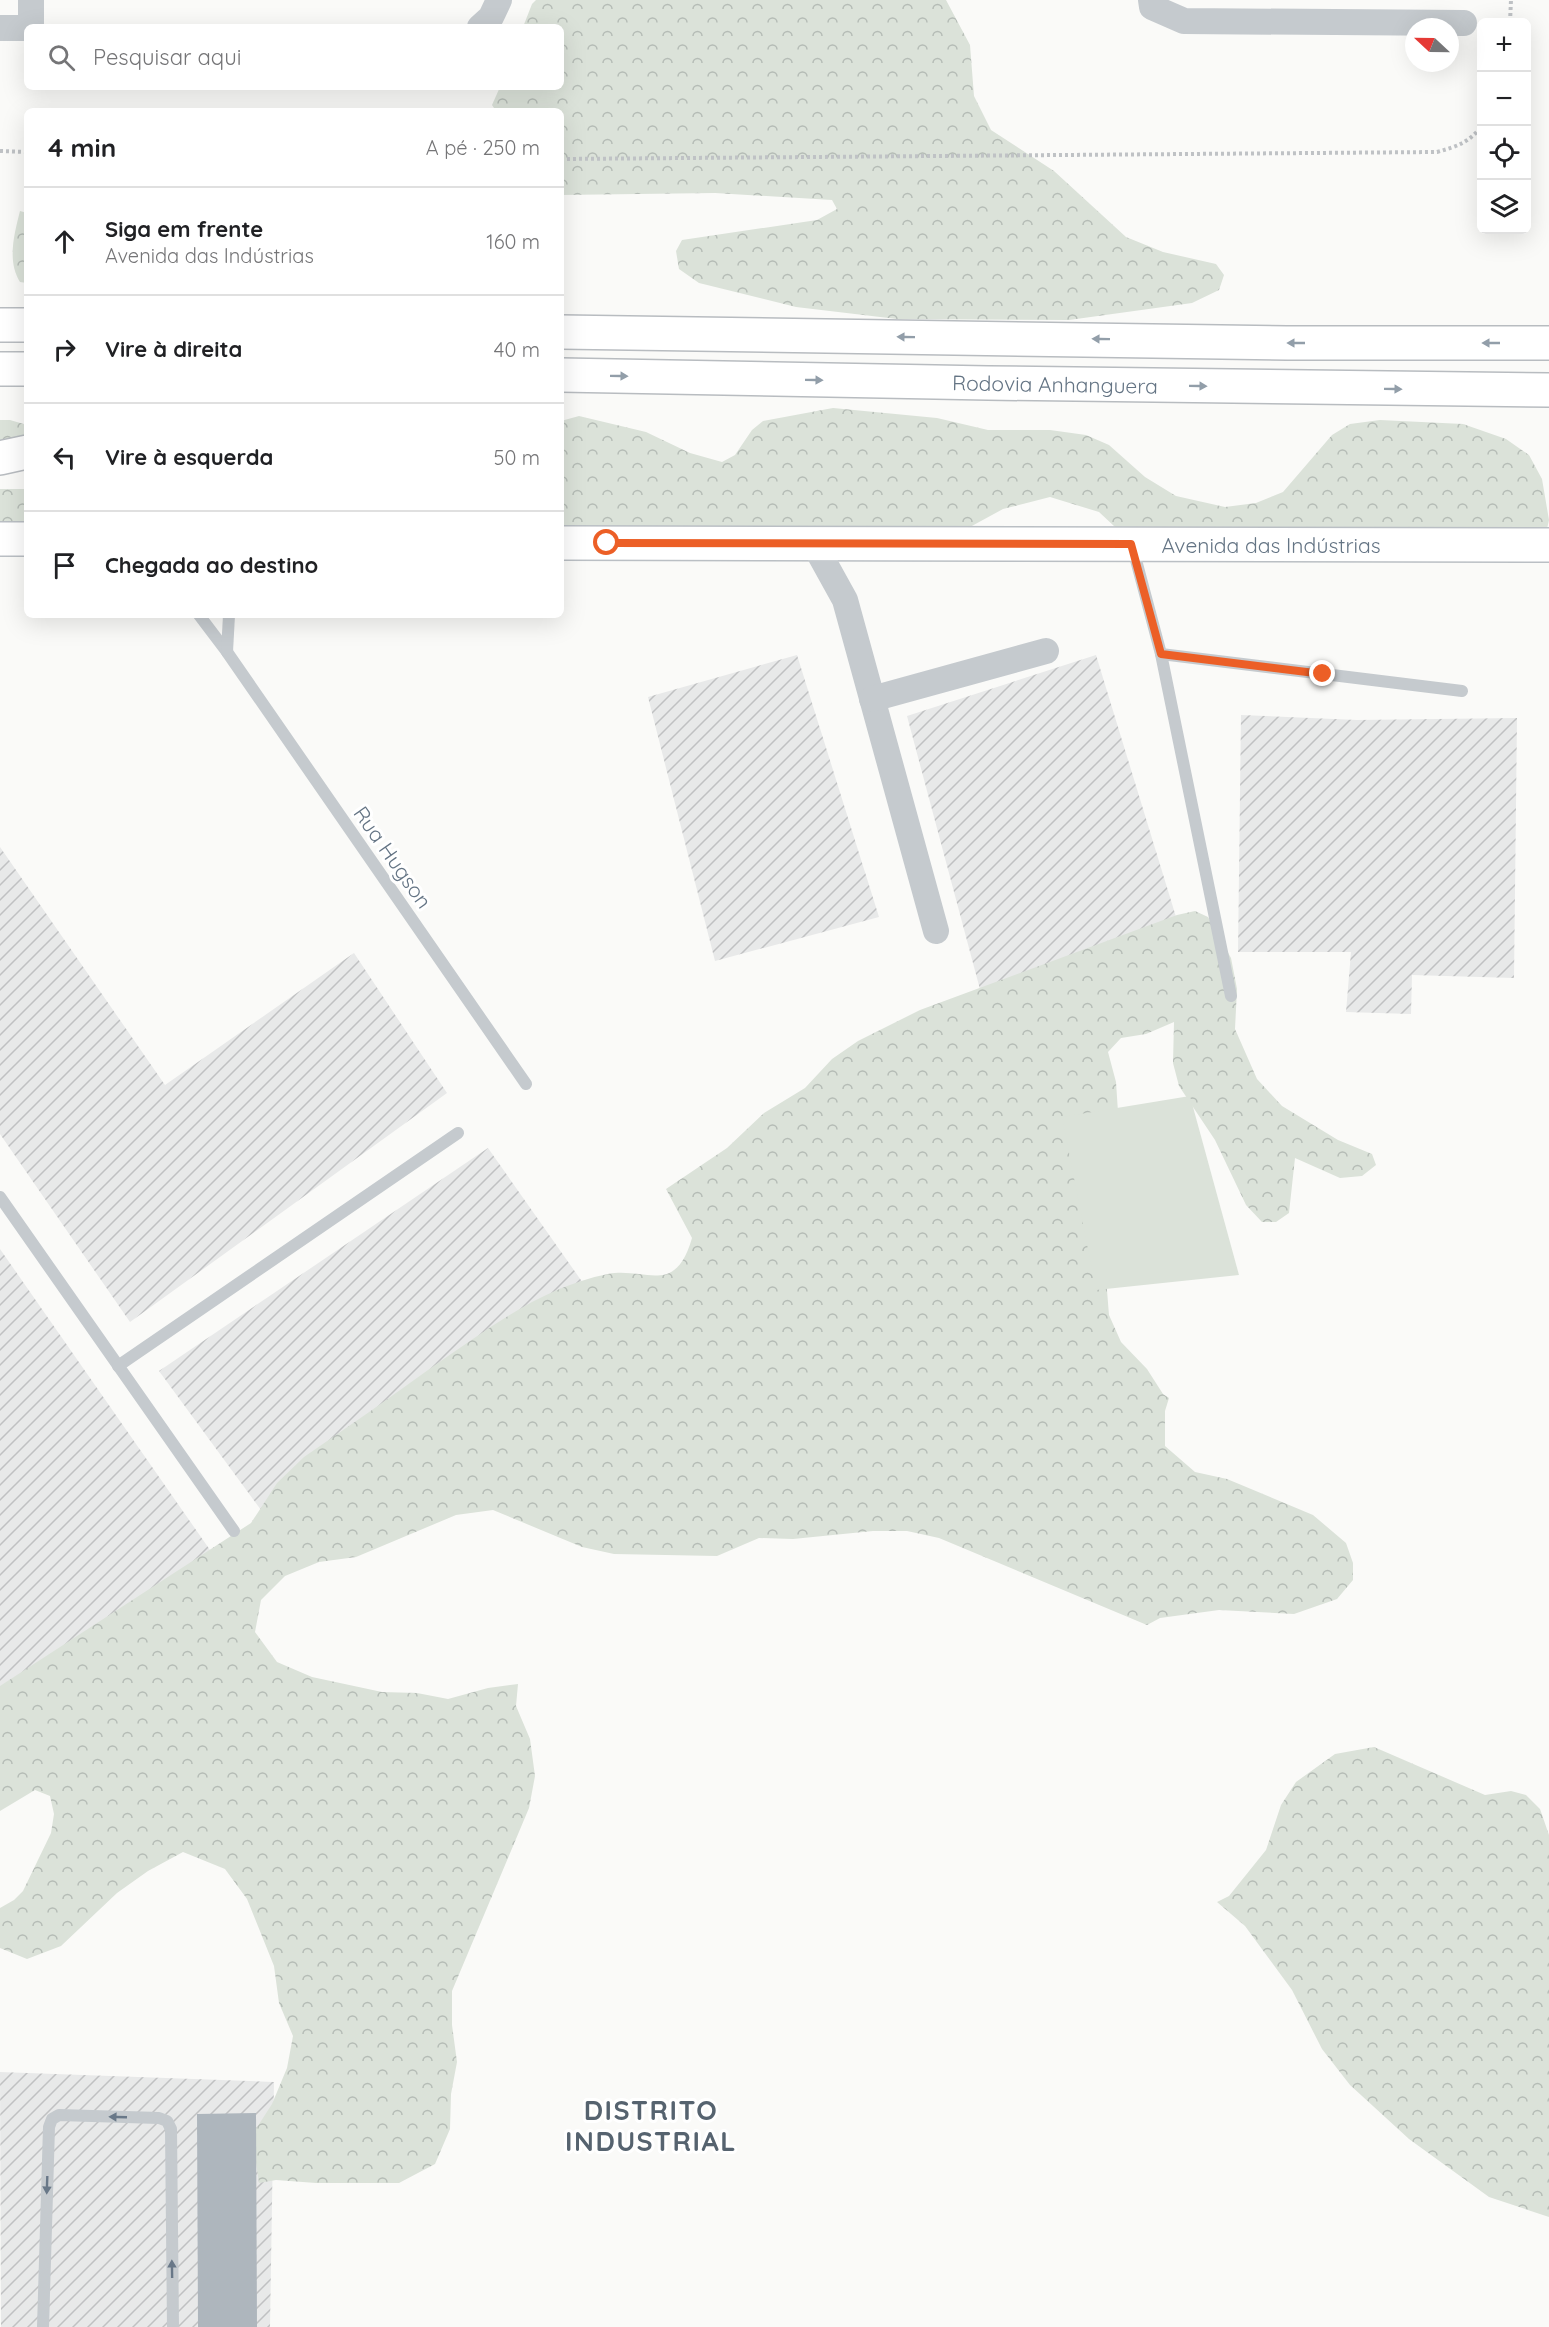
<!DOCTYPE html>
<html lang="pt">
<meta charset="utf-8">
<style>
body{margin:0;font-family:Quicksand,sans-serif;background:#f2f2f2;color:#202124}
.controls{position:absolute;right:18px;top:18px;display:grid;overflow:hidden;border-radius:9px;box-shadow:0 6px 24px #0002}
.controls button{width:54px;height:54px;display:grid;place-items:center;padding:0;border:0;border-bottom:2px solid #e0e0e0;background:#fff;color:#202124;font:30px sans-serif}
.compass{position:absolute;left:1405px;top:18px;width:54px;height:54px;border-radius:50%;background:#fff;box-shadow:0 6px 24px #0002;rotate:292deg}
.stop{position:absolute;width:18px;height:18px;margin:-14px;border:4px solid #ec5f26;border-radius:50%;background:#fff}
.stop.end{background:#ec5f26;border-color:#fff;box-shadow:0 2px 6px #0008}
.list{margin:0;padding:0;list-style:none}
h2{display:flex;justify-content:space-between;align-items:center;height:78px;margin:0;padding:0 24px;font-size:26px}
h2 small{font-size:20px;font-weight:400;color:#757577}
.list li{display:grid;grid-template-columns:39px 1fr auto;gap:18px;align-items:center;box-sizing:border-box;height:108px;padding:0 24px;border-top:2px solid #e0e0e0}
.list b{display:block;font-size:22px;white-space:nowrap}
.list p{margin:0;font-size:20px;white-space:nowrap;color:#757577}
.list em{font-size:20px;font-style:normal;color:#757577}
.icon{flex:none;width:33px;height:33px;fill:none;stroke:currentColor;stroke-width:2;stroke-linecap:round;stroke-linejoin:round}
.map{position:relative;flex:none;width:1549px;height:2327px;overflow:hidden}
.search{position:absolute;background:#fff;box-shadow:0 6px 24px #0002;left:24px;top:24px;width:540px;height:66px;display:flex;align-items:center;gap:15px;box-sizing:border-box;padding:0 21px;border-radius:9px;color:#757577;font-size:22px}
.panel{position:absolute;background:#fff;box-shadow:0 6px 24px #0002;left:24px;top:108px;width:540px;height:510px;border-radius:9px}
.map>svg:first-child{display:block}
.industrial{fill:url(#industrial-furrows)}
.forest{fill:url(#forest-crowns)}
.garden{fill:#dbe2d9}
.building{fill:#aeb6bd}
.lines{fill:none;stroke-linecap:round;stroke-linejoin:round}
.secondary-casing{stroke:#babfc4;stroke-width:36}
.highway-casing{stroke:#b8bcc0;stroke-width:36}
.path{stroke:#bfc2c5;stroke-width:4;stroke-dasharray:3 3;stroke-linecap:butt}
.lane{stroke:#c5cace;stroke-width:12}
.street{stroke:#c5cace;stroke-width:26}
.secondary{stroke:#fff;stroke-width:33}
.highway{stroke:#fff;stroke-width:33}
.oneway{fill:#929ea9}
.oneway2{fill:#697888}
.route{stroke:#ec5f26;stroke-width:8}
.labels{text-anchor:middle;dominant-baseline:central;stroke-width:6;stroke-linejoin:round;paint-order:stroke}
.street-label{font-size:21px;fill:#647484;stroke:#fff}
.district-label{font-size:27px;font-weight:bold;letter-spacing:1.5px;fill:#56636f;stroke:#fff}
</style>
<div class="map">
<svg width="1549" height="2327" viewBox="0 0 1549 2327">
<defs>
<pattern id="industrial-furrows" width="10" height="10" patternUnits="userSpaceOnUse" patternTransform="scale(1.5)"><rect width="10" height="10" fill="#e8e9e9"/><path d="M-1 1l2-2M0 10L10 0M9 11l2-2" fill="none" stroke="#c0c1c2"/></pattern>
<pattern id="forest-crowns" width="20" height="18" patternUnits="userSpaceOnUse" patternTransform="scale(1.5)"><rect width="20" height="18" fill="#dbe2d9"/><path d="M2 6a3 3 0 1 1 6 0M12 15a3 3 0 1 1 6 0" fill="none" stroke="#b5bcb6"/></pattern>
</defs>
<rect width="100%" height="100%" fill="#fafaf8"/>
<g class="industrial">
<polygon points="797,655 879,917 715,961 648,697"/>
<polygon points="1096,655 1180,930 981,993 907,716"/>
<polygon points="1241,715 1357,720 1517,718 1514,978 1412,975 1411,1014 1346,1012 1351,952 1238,952"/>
<polygon points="0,847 165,1085 354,953 447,1093 130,1322 0,1134"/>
<polygon points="488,1148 583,1283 261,1510 159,1371"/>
<polygon points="0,1249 217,1560 0,1706"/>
<polygon points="0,2072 274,2082 270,2327 1,2327"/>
</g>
<g class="forest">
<polygon points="536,0 946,0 970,45 974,96 991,130 1054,171 1126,237 1163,252 1216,264 1224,275 1219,290 1192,303 1069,320 897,319 796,307 699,283 679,269 676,251 682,240 817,220 837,209 832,200 715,193 561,195 561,111 496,111 492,105 500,87 561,87 561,27 523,27 532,4"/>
<path d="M20,211L27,213V283L20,282C7,261 14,235 20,211Z"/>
<polygon points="833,408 937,418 988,430 1050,430 1086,435 1109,445 1145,477 1176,496 1225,507 1256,503 1283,492 1332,435 1350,424 1380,420 1463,424 1506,439 1529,455 1542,479 1549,520 1545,538 1129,540 1099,512 1050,497 1003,509 948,539 561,539 561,421 579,416 646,432 690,453 722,462 735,455 752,430 763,421"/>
<polygon points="0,420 10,420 27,425 27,448 0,460"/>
<polygon points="0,489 27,489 27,525 0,521"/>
<path d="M1195,911L1208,917L1231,958L1237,989L1235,1029L1257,1079L1282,1106L1338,1140L1372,1154L1376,1165L1362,1176L1340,1178L1295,1158L1289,1213L1276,1222H1262L1246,1205L1215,1140L1179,1086L1173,1063L1174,1022L1146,1034L1121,1038L1108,1052L1116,1082L1118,1112L1102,1228L1109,1315L1121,1342L1147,1369L1163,1394L1169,1398L1165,1411V1446L1195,1472L1227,1479L1313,1515L1346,1543L1353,1563V1580L1337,1599L1294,1614L1219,1610L1160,1618L1147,1625L939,1538L907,1531H873L793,1539L759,1538L717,1556L614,1554L582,1547L493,1510L456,1515L356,1557L319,1562L285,1576L261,1600L255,1632L277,1662L312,1677L382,1692L417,1693L448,1699L488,1688L518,1684L516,1706L530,1739L535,1776L529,1808L452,1991V2025L457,2062L451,2094L450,2129L435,2164L399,2183H316L276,2180L259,2183L252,2135L272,2104L287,2068L293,2036L279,2003L274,1966L247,1899L225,1869L183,1852L148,1871L117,1893L61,1946L27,1959L0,1948V1908L14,1900L23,1891L51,1833L54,1814L50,1796L35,1790L0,1811V1686L251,1523L277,1483L304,1457C348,1427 392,1396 435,1365C489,1328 542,1287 608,1274C646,1267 675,1297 692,1238L666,1189L727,1148L764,1113L805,1088L832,1059L858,1041L920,1010L1177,915Z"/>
<polygon points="1374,1747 1485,1795 1511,1791 1526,1795 1540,1809 1549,1835 1549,2217 1489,2197 1409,2139 1350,2085 1322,2049 1292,1990 1245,1926 1217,1902 1229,1896 1266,1850 1281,1805 1296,1782 1335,1754"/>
</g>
<polygon class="garden" points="1190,1096 1239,1275 1096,1290 1062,1117"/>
<polygon class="building" points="256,2113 257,2327 198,2327 197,2114"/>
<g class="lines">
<g class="secondary-casing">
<g id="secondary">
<polyline points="0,539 27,539"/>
<polyline points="561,543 1549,545"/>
</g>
</g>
<g class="highway-casing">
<g id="highway">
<polyline points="0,325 27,325"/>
<polyline points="561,332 1287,343 1549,343"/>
<polyline points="0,369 27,369"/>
<polyline points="561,375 988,383 1549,390"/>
<polyline points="0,458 27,452"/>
</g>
</g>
<g class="path">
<polyline points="1510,22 1511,0"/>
<polyline points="0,151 27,152"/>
<path d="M561,159L1437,152C1458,146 1468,143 1482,126"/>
</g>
<g class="lane">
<polyline points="1132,545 1161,654 1462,691"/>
<polyline points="199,615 227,652 526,1084"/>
<polyline points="227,652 229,615"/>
<polyline points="1161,654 1231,996"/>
<polyline points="0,1197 234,1531"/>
<polyline points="118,1366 458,1133"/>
<polyline points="43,2327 49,2127 52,2119 59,2115 159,2118 167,2121 171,2129 173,2327"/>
</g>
<g class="street">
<polyline points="1151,0 1152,7 1184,21 1464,23"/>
<polyline points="31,27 31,0"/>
<polyline points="480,27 491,17 499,0"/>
<polyline points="0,28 27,28"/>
<polyline points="814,544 845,600 936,931"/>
<polyline points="872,699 1046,651"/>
</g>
<use href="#secondary" class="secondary"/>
<use href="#highway" class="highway"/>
</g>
<defs><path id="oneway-solid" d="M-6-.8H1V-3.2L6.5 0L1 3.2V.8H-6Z" transform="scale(1.5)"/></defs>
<g class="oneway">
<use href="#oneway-solid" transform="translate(906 337) rotate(-179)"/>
<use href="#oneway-solid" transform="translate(1101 339) rotate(-179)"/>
<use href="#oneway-solid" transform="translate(1296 343) rotate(-180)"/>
<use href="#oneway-solid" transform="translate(1491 343) rotate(-180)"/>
<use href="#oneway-solid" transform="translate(619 376) rotate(1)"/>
<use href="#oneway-solid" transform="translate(814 380) rotate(1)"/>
<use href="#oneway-solid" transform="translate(1198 386) rotate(1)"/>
<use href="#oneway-solid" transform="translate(1393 389) rotate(1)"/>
</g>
<g class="oneway2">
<use href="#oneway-solid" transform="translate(118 2117) rotate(-178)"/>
<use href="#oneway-solid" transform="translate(47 2185) rotate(92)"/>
<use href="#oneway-solid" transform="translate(172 2269) rotate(-91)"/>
</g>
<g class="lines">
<polyline class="route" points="607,543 1131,544 1161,654 1323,674"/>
</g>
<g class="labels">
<g class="street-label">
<text transform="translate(1055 384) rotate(1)">Rodovia Anhanguera</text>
<text x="1271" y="545">Avenida das Indústrias</text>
<text transform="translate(393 857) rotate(55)">Rua Hugson</text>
</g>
<g class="district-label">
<text x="651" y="2110">DISTRITO<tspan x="651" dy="31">INDUSTRIAL</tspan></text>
</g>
</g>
</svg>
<div class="controls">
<button>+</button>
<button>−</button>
<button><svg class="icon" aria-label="locate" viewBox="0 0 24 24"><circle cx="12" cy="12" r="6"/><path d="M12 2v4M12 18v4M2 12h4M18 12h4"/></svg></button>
<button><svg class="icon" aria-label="layers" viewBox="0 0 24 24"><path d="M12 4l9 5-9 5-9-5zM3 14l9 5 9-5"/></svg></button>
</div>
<svg class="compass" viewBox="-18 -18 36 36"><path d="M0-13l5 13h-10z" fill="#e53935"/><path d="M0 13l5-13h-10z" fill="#757577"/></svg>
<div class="stop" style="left:607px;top:543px"></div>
<div class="stop end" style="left:1323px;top:674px"></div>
<div class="search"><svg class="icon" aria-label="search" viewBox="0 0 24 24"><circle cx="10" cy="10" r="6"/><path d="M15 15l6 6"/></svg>Pesquisar aqui</div>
<section class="panel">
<h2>4 min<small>A pé · 250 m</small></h2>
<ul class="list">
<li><svg class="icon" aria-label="ahead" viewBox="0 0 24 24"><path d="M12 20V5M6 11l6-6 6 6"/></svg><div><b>Siga em frente</b><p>Avenida das Indústrias</p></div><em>160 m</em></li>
<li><svg class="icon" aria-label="right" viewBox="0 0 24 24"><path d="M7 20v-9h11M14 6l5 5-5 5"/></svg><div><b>Vire à direita</b></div><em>40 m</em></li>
<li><svg class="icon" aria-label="left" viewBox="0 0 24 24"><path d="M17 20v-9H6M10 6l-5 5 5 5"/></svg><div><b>Vire à esquerda</b></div><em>50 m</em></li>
<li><svg class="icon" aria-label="arrive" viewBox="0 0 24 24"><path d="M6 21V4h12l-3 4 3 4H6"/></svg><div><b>Chegada ao destino</b></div></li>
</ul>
</section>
</div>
